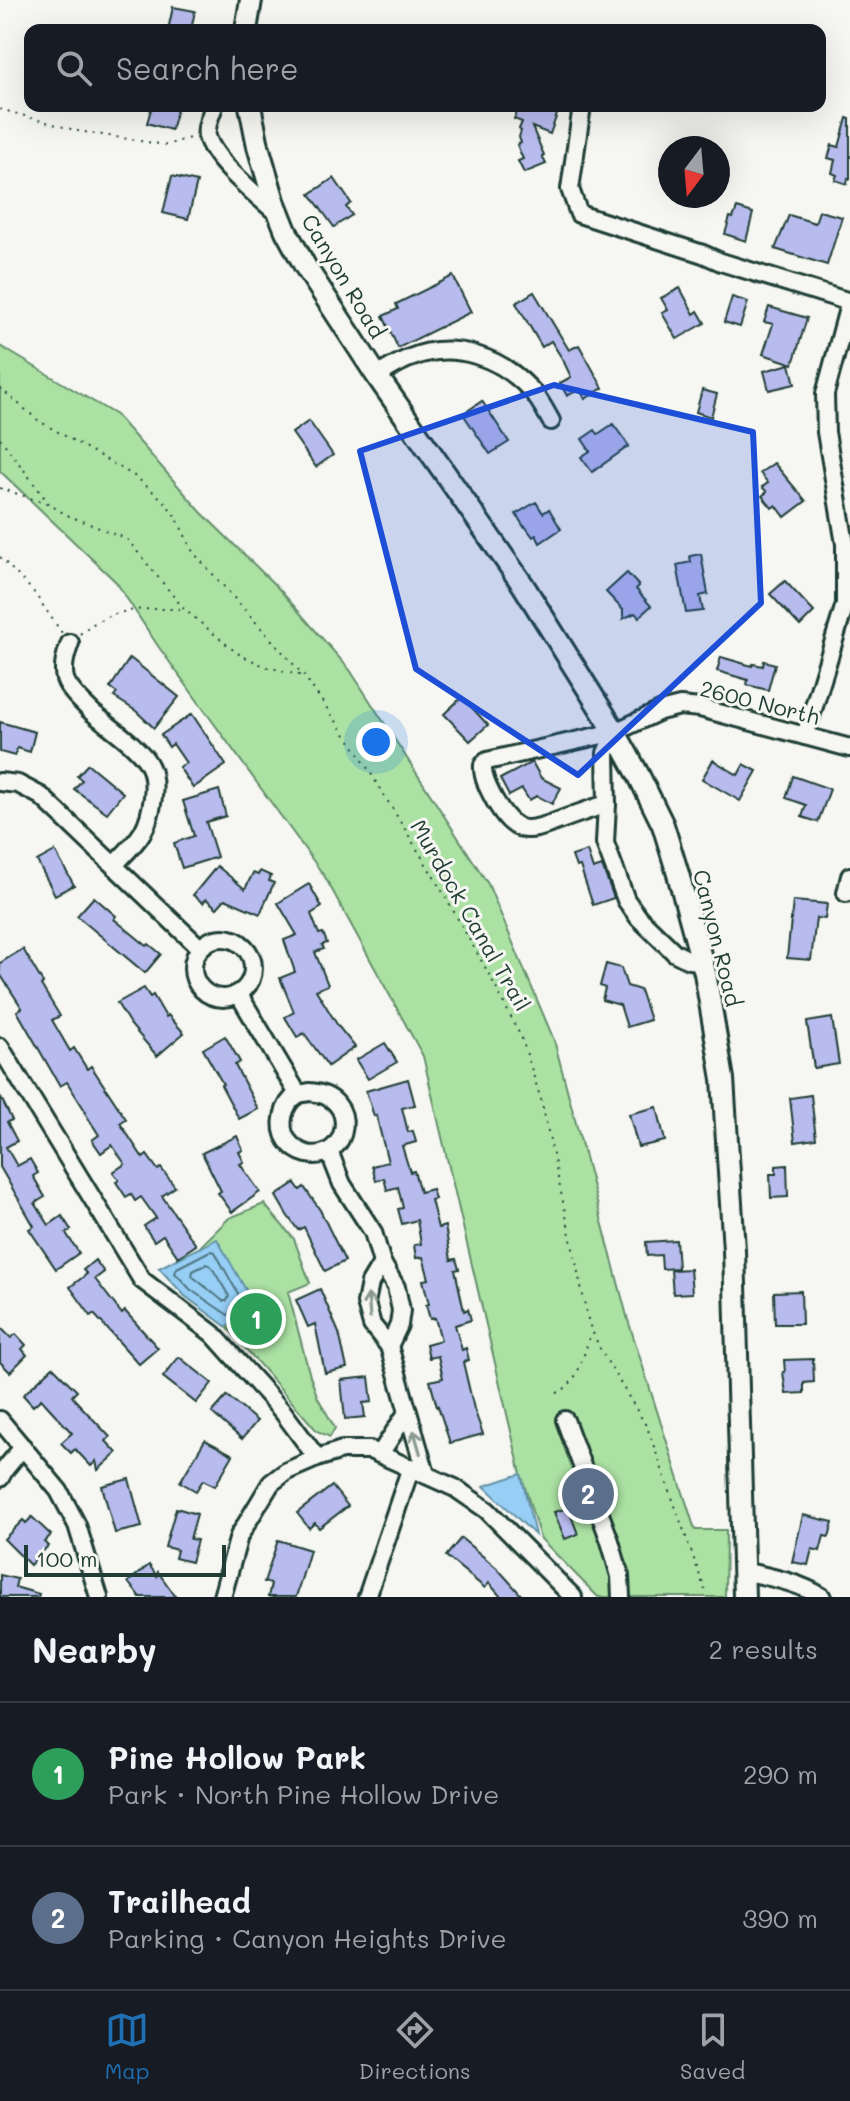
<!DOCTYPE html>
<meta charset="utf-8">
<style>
body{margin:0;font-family:Mali,sans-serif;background:#20242c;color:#f1f3f6}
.compass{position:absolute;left:658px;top:136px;width:72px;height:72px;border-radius:50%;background:#171b24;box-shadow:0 8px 32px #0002;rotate:196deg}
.scale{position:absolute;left:24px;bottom:20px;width:202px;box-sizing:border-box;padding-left:8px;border:4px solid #1f3d34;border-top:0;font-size:22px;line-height:28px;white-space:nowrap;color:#1f3d34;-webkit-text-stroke:6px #f6f6f2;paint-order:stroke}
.you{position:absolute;left:376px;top:742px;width:28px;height:28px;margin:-20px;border:6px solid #fff;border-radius:50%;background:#1a73e8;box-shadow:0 0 0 12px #1a73e833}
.badge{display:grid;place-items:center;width:52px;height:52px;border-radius:50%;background:#1f6fb2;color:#fff;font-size:26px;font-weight:700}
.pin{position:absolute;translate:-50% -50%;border:4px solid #fff;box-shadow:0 2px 8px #0006}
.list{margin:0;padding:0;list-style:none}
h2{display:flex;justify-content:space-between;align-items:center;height:104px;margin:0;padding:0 32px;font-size:34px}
h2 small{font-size:26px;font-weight:400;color:#9ea1a6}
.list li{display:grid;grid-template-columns:52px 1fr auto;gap:24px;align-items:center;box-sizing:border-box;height:144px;padding:0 32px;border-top:2px solid #363941}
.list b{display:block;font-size:30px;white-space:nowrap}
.list p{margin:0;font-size:26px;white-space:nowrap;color:#9ea1a6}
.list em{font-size:26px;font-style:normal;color:#9ea1a6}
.icon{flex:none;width:44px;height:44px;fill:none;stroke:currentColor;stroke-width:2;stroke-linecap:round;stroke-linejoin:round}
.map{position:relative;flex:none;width:850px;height:1597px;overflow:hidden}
.search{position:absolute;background:#171b24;box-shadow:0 8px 32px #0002;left:24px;right:24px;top:24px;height:88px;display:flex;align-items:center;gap:20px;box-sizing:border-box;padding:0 28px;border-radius:16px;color:#9ea1a6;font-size:30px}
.sheet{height:392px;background:#171b24}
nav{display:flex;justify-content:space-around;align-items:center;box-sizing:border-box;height:112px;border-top:2px solid #363941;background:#171b24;font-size:22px;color:#9ea1a6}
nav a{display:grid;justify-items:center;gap:4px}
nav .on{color:#1f6fb2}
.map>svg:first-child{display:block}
.green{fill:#abe1a3;stroke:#658f6c;stroke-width:2}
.water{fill:#96cef5;stroke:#6694a8;stroke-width:2}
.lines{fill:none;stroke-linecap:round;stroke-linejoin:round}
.shore{stroke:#4f7781;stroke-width:2}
.building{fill:#b8bbed;stroke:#1f3d34;stroke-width:2}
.minor-casing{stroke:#1f3d34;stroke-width:22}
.major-casing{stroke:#1f3d34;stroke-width:26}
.path{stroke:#1f3d34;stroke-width:2;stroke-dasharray:2 6;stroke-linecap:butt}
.minor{stroke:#f6f6f2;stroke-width:16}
.major{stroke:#f6f6f2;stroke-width:20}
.oneway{stroke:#8a9a93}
.marked{fill:#1d4ed8;fill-opacity:0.2;stroke:#1d4ed8;stroke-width:6;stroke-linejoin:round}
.labels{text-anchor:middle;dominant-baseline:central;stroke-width:6;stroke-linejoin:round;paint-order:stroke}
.street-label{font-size:22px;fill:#1f3d34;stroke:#f6f6f2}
</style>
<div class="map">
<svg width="850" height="1597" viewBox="0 0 850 1597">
<rect width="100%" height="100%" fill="#f6f6f2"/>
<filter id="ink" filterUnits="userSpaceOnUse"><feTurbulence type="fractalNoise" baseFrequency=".0125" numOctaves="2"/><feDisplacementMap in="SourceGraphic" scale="16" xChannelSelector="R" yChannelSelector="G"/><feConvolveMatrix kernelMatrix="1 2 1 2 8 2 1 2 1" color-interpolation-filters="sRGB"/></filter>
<g filter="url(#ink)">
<g class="green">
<polygon points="0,346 116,415 201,512 279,589 350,670 488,884 554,1040 628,1320 695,1530 726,1530 725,1597 598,1597 540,1538 521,1474 423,1056 325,877 158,646 116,582 0,471"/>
<polygon points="264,1204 294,1239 310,1283 288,1292 310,1376 318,1398 335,1428 330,1437 317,1431 227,1327 185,1296 159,1268 199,1248 229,1218"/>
</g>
<g class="water">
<polygon points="217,1239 254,1304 227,1327 185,1296 159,1268"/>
<polygon points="521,1474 535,1535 484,1486"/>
</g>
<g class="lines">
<g class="shore">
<polygon points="210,1251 215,1252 242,1301 241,1304 228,1315 191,1290 175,1273 177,1268"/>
<polygon points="207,1264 211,1266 229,1296 227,1301 223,1301 192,1276 193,1271"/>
</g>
</g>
<g class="building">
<polygon points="173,7 195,11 191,30 168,30"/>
<polygon points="152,106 178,106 171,130 147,123"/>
<polygon points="519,106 560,106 550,134 532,127 544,155 542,156 546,164 524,173 518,161 523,159 517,145 521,143 519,137 521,131 519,129 522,122 514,119"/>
<polygon points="847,118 850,119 850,179 848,178 847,184 835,180 837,175 832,173 835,160 828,158 832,145 839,147"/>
<polygon points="172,176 197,182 188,219 163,213"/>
<polygon points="334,178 351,203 346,207 352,215 334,227 310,194"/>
<polygon points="737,208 753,213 746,241 725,234 730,217 733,218"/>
<polygon points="819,211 842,217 827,265 775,249 789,215 815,223"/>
<polygon points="453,276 471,312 398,348 383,316 398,309 396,304"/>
<polygon points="680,288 694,314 698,311 705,323 677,339 662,313 668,310 661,298"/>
<polygon points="534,292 569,350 579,345 603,388 585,399 580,389 567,396 560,383 571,377 563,360 551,341 542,347 516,303"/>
<polygon points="732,297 748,302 740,327 724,322"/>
<polygon points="769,307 807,318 793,364 763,354 773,324 764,322"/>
<polygon points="790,364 795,384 769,390 764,371"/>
<polygon points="702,390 717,394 711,417 696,412"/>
<polygon points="482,401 509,442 490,454 463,414"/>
<polygon points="309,421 333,455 316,467 292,433"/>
<polygon points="613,424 629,446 592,472 581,457 590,451 582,439 595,430 598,434"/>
<polygon points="774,463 806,501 785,517 776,505 772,508 762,496 767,492 762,487 768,483 760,473"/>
<polygon points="536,502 543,513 549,509 561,529 540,543 536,535 533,537 525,526 524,527 516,514"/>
<polygon points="701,554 708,594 700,596 703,611 686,613 677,565 691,562 690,556"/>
<polygon points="627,573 639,586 636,589 651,606 639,617 635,613 623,619 623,610 606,592"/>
<polygon points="785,581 814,612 800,626 770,594"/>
<polygon points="721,657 752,666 753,664 763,666 764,661 775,664 768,690 747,685 748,680 717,671"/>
<polygon points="130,658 179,697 154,728 136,711 114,697 117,693 110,688"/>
<polygon points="462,697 488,725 470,741 444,714"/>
<polygon points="192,714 226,765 193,788 179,767 186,763 173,744 169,747 161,735"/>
<polygon points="0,722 35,732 30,752 17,748 15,756 0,752"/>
<polygon points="713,760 738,775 744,764 757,771 740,801 702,779"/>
<polygon points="532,762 541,778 561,788 552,804 537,796 529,800 522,789 509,796 500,779"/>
<polygon points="88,764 123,793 107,813 74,789 82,780 77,776"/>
<polygon points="793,776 830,789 818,822 802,817 806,805 786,798"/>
<polygon points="219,790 226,816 206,822 217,857 182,868 174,843 194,836 183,801"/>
<polygon points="55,851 74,885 55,895 37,861"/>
<polygon points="587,851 593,869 602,866 614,898 593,905 580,866 576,867 572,856"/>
<polygon points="217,866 245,889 253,873 258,875 260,871 271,876 269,881 274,883 260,914 225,899 217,908 206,899 203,903 193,895"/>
<polygon points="309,884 322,907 311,914 319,934 323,933 327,943 322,945 324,949 315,952 328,985 316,990 338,1026 355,1047 328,1066 304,1033 297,1037 285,1017 294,1012 280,978 295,972 284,940 297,935 278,903"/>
<polygon points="94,897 116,916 114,919 147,946 149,944 161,954 145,973 77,916"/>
<polygon points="793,901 827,904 825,919 816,918 811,960 787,958"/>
<polygon points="23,949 43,983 41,985 60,1016 52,1020 70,1051 74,1048 87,1069 91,1066 126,1119 120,1123 143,1158 147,1155 158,1170 161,1168 175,1187 162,1196 196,1245 178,1257 163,1235 154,1241 144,1226 156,1218 141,1197 135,1201 131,1194 126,1197 116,1182 119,1180 113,1172 125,1164 112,1145 101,1153 92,1140 99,1135 85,1113 86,1112 67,1082 60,1086 17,1011 22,1008 0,974 0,963"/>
<polygon points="606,964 621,968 627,986 640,990 650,1020 627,1027 620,1005 602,1000 605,988 600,986"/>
<polygon points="144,988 150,997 153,995 166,1017 168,1015 184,1033 157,1056 130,1024 117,1003"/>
<polygon points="832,1018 839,1064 814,1068 807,1022"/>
<polygon points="225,1036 240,1062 235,1065 258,1109 239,1119 221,1085 223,1084 203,1049"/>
<polygon points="385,1043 397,1062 368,1079 356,1060"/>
<polygon points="408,1079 415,1105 402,1108 408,1132 413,1131 416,1142 402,1146 410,1172 414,1171 420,1192 432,1189 435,1199 431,1200 438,1228 445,1226 451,1260 456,1259 459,1269 455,1270 464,1311 468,1309 471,1320 455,1325 462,1350 466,1348 469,1360 463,1362 474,1409 483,1434 450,1443 438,1406 437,1407 430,1381 443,1378 438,1356 429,1358 426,1344 441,1340 435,1318 430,1319 426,1305 429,1304 423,1280 429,1279 423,1257 416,1258 414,1245 421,1244 417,1220 402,1224 398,1209 403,1208 398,1187 387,1190 384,1178 376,1181 372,1166 388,1162 376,1115 374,1116 366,1091"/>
<polygon points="811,1095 816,1139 795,1142 790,1098"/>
<polygon points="0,1096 12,1120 7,1122 17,1141 6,1147 17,1166 30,1159 38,1173 33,1176 45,1197 35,1203 49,1225 62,1216 71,1230 66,1233 79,1253 56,1269 29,1229 34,1226 0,1167"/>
<polygon points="657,1107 665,1141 638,1147 629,1114"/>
<polygon points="237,1136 243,1150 239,1152 244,1162 240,1164 260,1192 232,1212 218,1193 221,1191 202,1153"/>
<polygon points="787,1165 788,1197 771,1198 770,1174 776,1174 776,1166"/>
<polygon points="295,1183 300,1190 304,1187 320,1210 345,1261 325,1271 304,1227 298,1230 287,1215 276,1196"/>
<polygon points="676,1240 678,1268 662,1269 661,1255 647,1256 646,1242"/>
<polygon points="95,1260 104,1272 95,1279 122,1314 125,1311 158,1348 139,1364 94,1314 91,1316 70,1287 87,1274 83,1270"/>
<polygon points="690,1269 692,1293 673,1294 671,1270"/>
<polygon points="320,1289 339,1333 347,1368 325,1373 315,1324 308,1327 296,1300"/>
<polygon points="801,1291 802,1324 775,1324 774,1292"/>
<polygon points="0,1327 11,1338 16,1334 26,1345 22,1349 27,1355 10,1372 0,1362"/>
<polygon points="179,1357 212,1383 196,1403 163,1377"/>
<polygon points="813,1359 814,1382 804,1383 804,1393 786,1394 783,1372 785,1372 784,1360"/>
<polygon points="53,1367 77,1391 72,1396 76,1401 110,1437 106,1441 117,1453 98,1470 96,1461 91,1466 75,1449 71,1453 61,1443 72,1433 41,1399 33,1406 23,1395"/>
<polygon points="369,1377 372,1402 363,1403 365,1417 345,1419 341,1380"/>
<polygon points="227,1396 257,1421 242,1439 212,1413"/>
<polygon points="205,1440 233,1455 215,1486 203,1480 196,1491 180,1482"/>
<polygon points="129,1479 142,1527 115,1533 102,1486"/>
<polygon points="332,1486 348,1506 319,1528 315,1523 309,1528 297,1513"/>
<polygon points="176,1508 197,1514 190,1539 197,1540 191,1562 175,1558 177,1550 165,1547"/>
<polygon points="568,1508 578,1534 565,1539 554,1512"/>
<polygon points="803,1515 833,1522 829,1537 824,1536 820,1551 812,1549 808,1565 792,1562"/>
<polygon points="32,1517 51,1535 44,1542 48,1546 30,1565 4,1539 23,1520 26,1523"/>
<polygon points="461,1538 498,1569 523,1597 501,1597 489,1583 485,1588 446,1556"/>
<polygon points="278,1540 310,1550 296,1597 268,1597 271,1584 264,1582"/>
<polygon points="149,1565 157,1576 158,1572 176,1597 140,1597 128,1582"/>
<polygon points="0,1575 17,1579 15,1587 39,1594 38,1597 0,1597"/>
</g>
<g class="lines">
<g class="minor-casing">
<g id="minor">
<path d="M214,106C211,115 205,127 207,136C213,161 259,197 278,214"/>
<polyline points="582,106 570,189 579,214 703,254 721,262 850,302"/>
<path d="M377,376C388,369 399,362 410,358C453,340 500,357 530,389C539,398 545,410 551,421"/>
<path d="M70,643C66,654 62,666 65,679C69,691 83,703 92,712C108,726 142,748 150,767C154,776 154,788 153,797C149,832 137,841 114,865"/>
<path d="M615,732L606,753L607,804C590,809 574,815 558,821C525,834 515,834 495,801C489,790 482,777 483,765L487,761L615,732L660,711L680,706L700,708L850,748"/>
<polyline points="805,736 845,604 845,544 826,432 825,394 850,301"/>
<polyline points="0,782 18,784 41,796 200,948"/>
<polyline points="607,804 605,843 626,900 639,918 675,953 689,960 702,961"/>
<polyline points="846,893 850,876"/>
<circle cx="223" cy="968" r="30"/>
<polyline points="238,993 298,1094"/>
<polyline points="0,1047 142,1280 213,1334 283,1412 317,1458"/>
<path d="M309,1092C362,1095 349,1163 307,1154C299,1152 292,1147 287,1140C278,1126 283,1104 297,1095C300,1093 306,1093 309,1092Z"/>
<polyline points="329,1151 342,1184 373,1232 382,1263 396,1287 401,1310 399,1325 389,1346"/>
<polyline points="382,1263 370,1283 366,1303 372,1325 389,1346 426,1474"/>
<polyline points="0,1420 59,1491 77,1525 99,1597"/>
<polyline points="565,1420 610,1541 620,1576 621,1597"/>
<polyline points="380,1454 408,1411"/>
<polyline points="0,1478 5,1469 23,1447"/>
<path d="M743,1571C769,1577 799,1582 822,1597"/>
<polyline points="222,1597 239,1536 271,1483 287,1471 317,1458 342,1450 370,1450 455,1488 487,1510 573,1597"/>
<polyline points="367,1597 411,1467"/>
</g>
</g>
<g class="major-casing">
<g id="major">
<polyline points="246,30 251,0"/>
<polyline points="250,106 258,146 274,201 286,231 305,266 377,376 523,585 615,732 638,774 663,825 678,874 705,973 723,1079 734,1250 744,1597"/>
</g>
</g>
<g class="path">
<polyline points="0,109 78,131 166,145 193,137"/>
<polyline points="0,388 39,421 136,477 164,501 176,517 193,552 304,676 356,749 437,882 490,976 522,1039 542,1103 589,1324 601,1351 647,1427 705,1590"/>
<polyline points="0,438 50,505 67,515 127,539 184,609 237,653 264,666 303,676"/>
<polyline points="0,488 48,504"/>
<polyline points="0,557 33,591 62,633"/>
<path d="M80,634C111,606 143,609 183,609"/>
<path d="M557,1393C578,1384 582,1359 589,1339L593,1336"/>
</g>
<use href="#minor" class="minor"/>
<use href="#major" class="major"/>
</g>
<defs><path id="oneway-shaft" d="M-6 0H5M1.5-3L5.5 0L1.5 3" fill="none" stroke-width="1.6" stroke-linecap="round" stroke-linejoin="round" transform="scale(2)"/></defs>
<g class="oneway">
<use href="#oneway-shaft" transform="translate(369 1306) rotate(-95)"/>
<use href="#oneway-shaft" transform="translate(417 1442) rotate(-106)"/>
</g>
</g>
<path class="marked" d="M554,385L753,432L761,603L578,775L416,669L360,451Z"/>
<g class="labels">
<g class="street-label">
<text transform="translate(344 276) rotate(59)">Canyon Road</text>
<text transform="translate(760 702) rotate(14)">2600 North</text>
<text transform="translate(471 915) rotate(60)">Murdock Canal Trail</text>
<text transform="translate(718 938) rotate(76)">Canyon Road</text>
</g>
</g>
</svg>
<svg class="compass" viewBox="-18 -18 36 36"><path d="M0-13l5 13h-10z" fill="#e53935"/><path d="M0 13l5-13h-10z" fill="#9ea1a6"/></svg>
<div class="scale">100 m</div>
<div class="you"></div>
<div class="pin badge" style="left:256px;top:1319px;background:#2e9e5b">1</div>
<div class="pin badge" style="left:588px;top:1494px;background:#5c6f8a">2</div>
<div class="search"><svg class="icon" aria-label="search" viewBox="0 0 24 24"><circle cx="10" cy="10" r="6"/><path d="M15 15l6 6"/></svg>Search here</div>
</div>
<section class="sheet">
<h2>Nearby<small>2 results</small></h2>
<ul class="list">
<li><span class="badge" style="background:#2e9e5b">1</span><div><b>Pine Hollow Park</b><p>Park · North Pine Hollow Drive</p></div><em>290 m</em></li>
<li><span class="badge" style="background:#5c6f8a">2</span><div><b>Trailhead</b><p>Parking · Canyon Heights Drive</p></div><em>390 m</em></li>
</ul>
</section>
<nav>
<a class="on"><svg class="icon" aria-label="map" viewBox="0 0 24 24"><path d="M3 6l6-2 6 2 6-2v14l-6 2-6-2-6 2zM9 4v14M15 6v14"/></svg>Map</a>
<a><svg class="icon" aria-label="directions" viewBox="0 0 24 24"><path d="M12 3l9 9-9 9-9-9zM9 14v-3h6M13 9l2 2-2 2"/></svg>Directions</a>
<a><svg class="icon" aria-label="saved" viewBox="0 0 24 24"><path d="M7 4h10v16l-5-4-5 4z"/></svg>Saved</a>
</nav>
